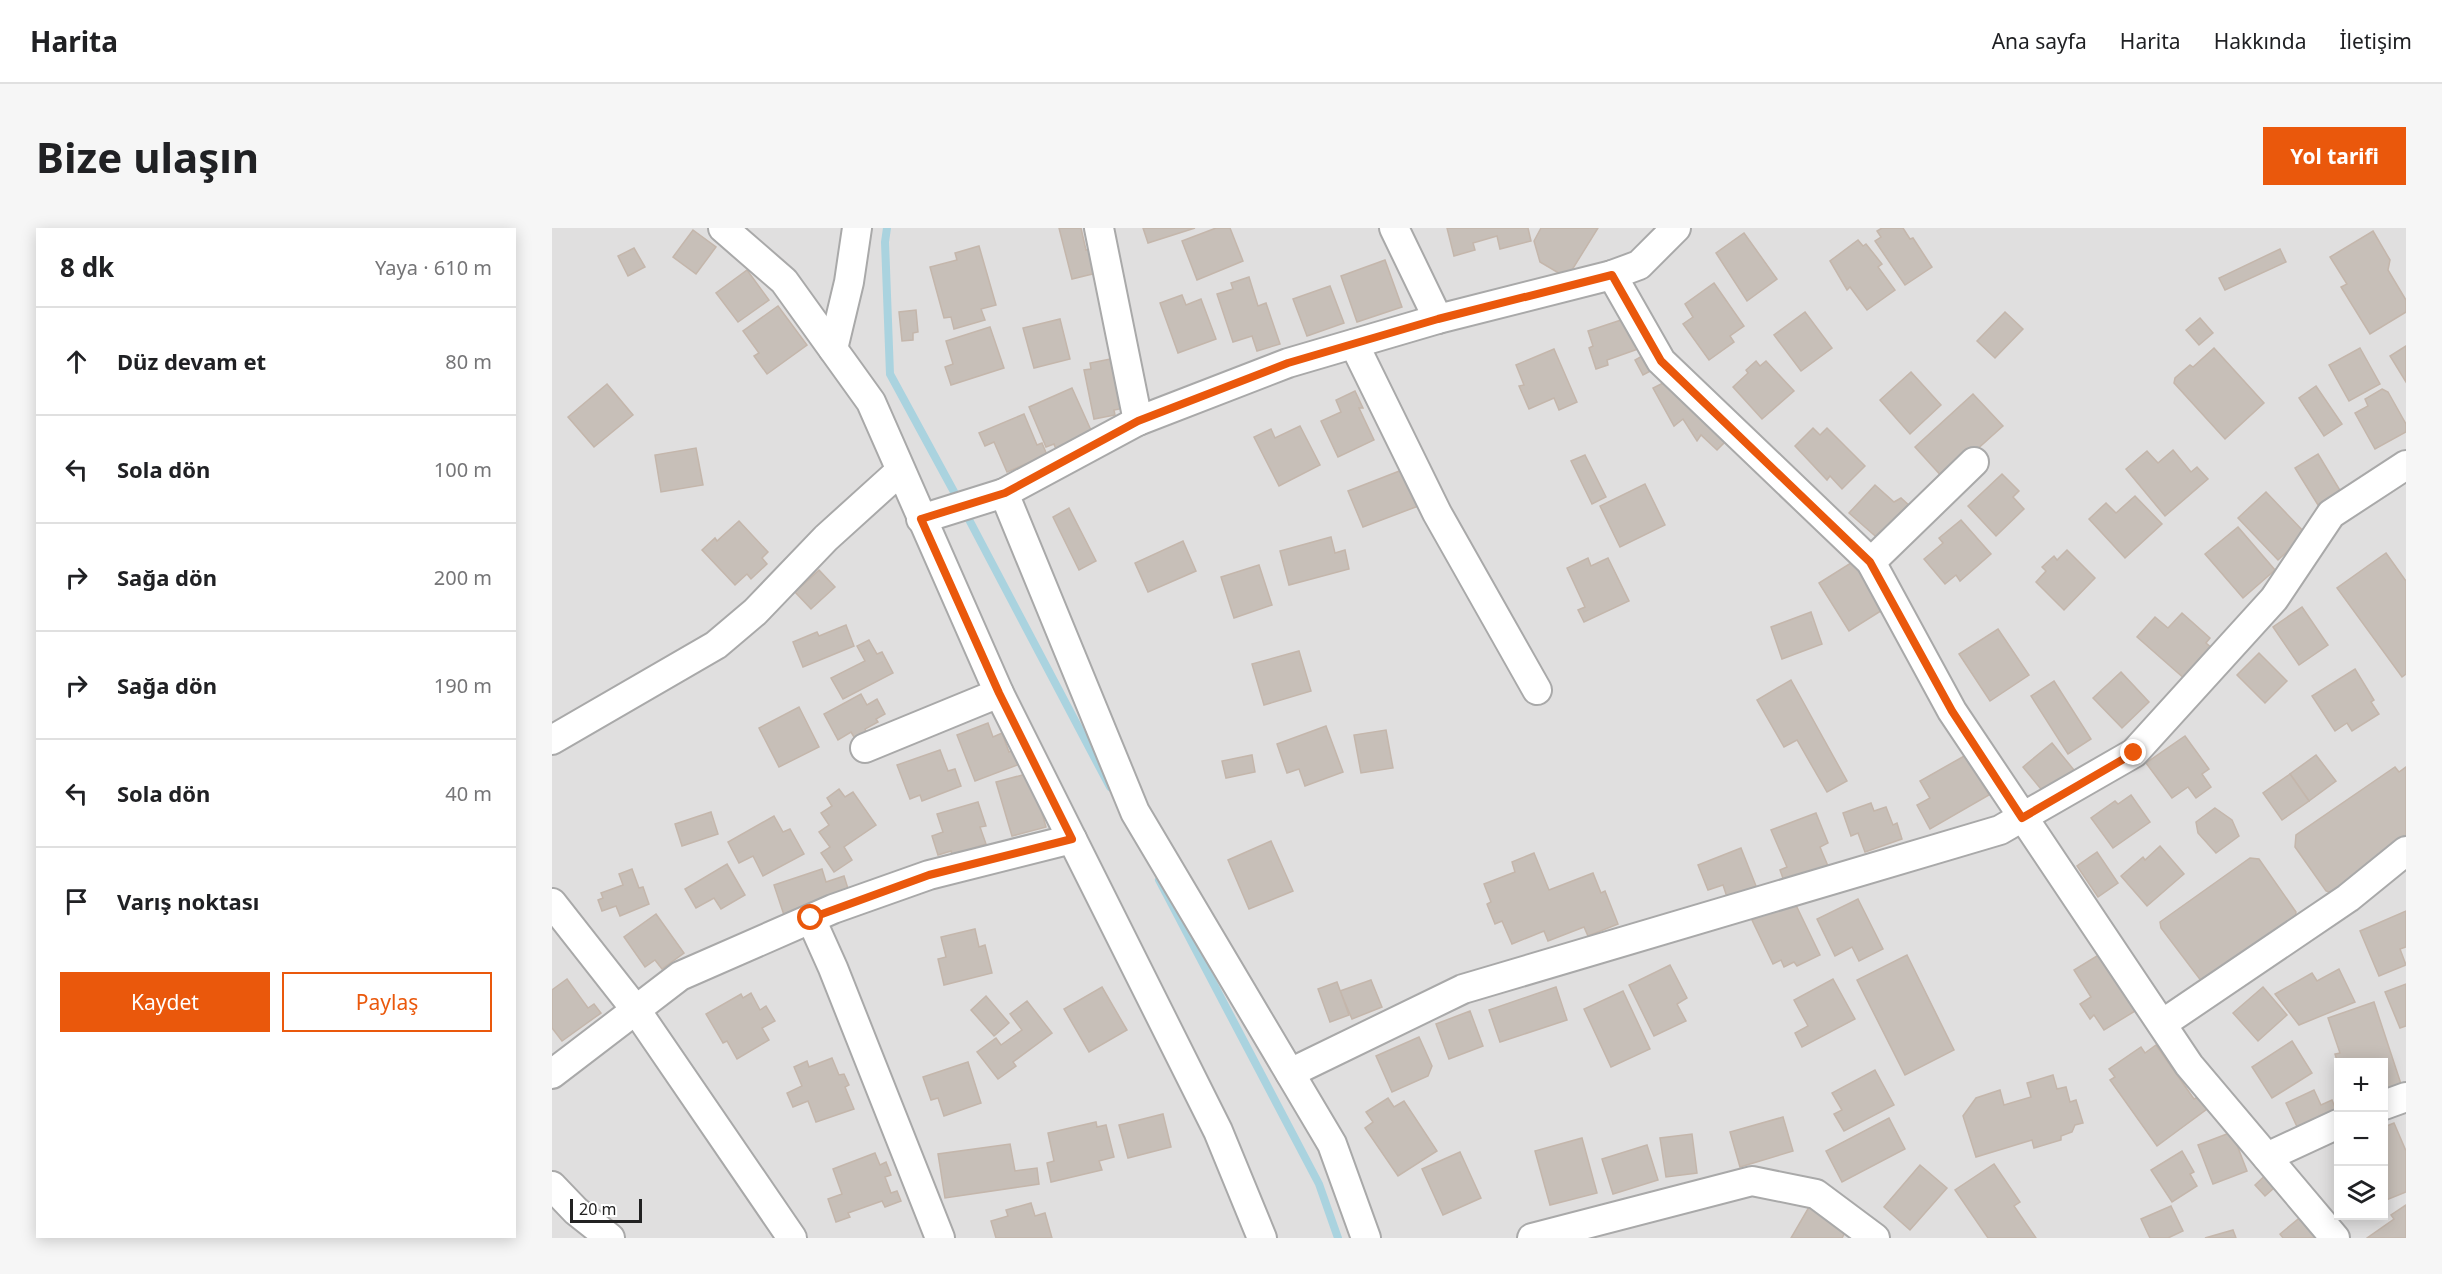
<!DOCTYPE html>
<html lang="tr">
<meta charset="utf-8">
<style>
body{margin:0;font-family:"Noto Sans",sans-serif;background:#f6f6f6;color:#202124}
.controls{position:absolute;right:18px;bottom:18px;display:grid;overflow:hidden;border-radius:0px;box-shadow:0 3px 15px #0003}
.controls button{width:54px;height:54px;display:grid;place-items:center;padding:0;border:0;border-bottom:2px solid #e0e0e0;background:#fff;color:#202124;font:30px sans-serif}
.scale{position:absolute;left:18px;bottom:15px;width:72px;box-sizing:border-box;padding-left:6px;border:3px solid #222;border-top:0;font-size:16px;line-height:21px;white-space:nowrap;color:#222;-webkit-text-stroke:4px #fff;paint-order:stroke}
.stop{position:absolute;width:18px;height:18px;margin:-14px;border:4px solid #ea580c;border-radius:50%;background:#fff}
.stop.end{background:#ea580c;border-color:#fff;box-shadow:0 2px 6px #0008}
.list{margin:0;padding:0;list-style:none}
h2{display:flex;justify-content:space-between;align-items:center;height:78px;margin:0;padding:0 24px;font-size:26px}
h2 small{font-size:20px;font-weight:400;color:#757577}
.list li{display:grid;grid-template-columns:39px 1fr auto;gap:18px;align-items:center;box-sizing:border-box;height:108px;padding:0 24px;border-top:2px solid #e0e0e0}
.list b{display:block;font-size:22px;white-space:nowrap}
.list em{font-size:20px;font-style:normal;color:#757577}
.actions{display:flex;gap:12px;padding:18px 24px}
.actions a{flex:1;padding:14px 0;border:2px solid #ea580c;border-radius:0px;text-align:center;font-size:21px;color:#ea580c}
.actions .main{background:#ea580c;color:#fff}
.icon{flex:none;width:33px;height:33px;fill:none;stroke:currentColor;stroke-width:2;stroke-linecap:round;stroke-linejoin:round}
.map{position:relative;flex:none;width:1854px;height:1010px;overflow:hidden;border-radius:0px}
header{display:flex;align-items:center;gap:36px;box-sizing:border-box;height:84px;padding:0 30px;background:#fff;border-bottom:2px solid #e0e0e0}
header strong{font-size:28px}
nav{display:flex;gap:33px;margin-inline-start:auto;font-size:21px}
.intro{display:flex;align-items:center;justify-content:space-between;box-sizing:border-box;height:144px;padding:0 36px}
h1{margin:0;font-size:42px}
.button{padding:15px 27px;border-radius:0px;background:#ea580c;color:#fff;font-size:21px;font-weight:700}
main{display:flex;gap:36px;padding:0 36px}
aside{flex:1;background:#fff;border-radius:0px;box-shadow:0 3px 15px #0003}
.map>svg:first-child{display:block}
.residential{fill:#e0dfdf;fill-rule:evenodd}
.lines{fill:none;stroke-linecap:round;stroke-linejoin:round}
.stream{stroke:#aad3df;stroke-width:8}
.building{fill:#c7bfb8;stroke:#c4b6ab;stroke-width:1.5}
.minor-casing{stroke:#a9a9a9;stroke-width:32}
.minor{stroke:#fff;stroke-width:28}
.route{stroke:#ea580c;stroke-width:8}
</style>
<header>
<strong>Harita</strong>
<nav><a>Ana sayfa</a><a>Harita</a><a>Hakkında</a><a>İletişim</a></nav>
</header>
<div class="intro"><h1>Bize ulaşın</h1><a class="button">Yol tarifi</a></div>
<main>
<aside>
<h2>8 dk<small>Yaya · 610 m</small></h2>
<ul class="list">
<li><svg class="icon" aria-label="ahead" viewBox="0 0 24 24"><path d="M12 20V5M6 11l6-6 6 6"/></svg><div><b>Düz devam et</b></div><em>80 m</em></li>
<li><svg class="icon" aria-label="left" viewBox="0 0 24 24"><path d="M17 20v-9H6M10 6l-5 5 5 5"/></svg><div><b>Sola dön</b></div><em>100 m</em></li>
<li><svg class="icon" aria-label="right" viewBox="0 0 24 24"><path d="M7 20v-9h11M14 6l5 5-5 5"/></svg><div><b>Sağa dön</b></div><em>200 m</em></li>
<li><svg class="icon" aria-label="right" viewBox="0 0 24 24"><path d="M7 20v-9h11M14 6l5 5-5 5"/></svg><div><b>Sağa dön</b></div><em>190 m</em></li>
<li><svg class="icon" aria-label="left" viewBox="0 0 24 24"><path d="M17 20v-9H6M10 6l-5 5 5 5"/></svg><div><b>Sola dön</b></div><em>40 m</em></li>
<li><svg class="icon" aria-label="arrive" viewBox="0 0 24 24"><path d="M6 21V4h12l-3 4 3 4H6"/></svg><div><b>Varış noktası</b></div></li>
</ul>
<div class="actions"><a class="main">Kaydet</a><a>Paylaş</a></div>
</aside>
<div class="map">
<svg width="1854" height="1010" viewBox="0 0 1854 1010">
<rect width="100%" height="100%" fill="#f2efe9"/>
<path class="residential" d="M0,0H1854V1010H0ZM1786,834H1832V988H1786Z"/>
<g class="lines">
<g class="stream">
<polyline points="335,0 333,14 338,146 407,273"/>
<polyline points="413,284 558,559"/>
<polyline points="607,652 767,956 786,1010"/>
</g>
</g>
<g class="building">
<polygon points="507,0 529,0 534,22 547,19 553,43 520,51"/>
<polygon points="591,0 643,0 596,15"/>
<polygon points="664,0 678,0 691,33 645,52 630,13"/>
<polygon points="895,0 976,0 979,13 948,21 945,8 921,15 923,22 902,28"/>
<polygon points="989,0 1046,0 1015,50 988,34 982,13"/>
<polygon points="1330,0 1351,0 1358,11 1361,10 1380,39 1353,57 1323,13 1329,9 1325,3"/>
<polygon points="141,2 164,19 144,46 121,29"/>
<polygon points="1821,3 1838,32 1836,42 1854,72 1854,84 1818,106 1789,59 1795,56 1778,29"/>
<polygon points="1192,5 1225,51 1195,73 1164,25"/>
<polygon points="1306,12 1311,18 1314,16 1330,36 1326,39 1343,62 1315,82 1298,59 1295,62 1278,33"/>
<polygon points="427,18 444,77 429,81 433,92 402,101 399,89 392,90 378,39 405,32 403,25"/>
<polygon points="82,20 93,39 76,48 66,28"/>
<polygon points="1728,21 1734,34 1673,62 1667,50"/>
<polygon points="833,32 850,79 805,94 789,48"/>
<polygon points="195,42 217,72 186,94 164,65"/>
<polygon points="697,49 706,78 714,75 728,116 705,123 700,108 681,114 665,66 681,61 679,55"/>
<polygon points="1162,55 1192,98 1178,108 1182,114 1157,132 1131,96 1141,89 1133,76"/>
<polygon points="778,58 792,95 755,108 741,71"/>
<polygon points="630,67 634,77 649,71 664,111 626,125 608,75"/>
<polygon points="226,78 255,117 215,146 202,128 207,125 191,103"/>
<polygon points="364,82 366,104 361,105 361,112 350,113 347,84"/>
<polygon points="1253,84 1280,120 1249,143 1222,107"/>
<polygon points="1453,84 1471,101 1443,130 1425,113"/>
<polygon points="1075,90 1086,121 1055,132 1056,137 1044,141 1037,120 1041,118 1036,103"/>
<polygon points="1648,90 1661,105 1647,117 1634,102"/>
<polygon points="508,91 518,131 482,140 471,100"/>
<polygon points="438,99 452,140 399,157 393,139 401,136 394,113"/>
<polygon points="1854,118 1854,154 1838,128"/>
<polygon points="1662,120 1712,175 1673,211 1622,155 1623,150 1638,137 1641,139"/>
<polygon points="1808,120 1828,156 1797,173 1777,137"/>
<polygon points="1002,121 1025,174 1007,182 1002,170 977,181 967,158 972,157 964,137"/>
<polygon points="1097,124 1106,139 1091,147 1083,132"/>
<polygon points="569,129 578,179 562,182 563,187 542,191 532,142 539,141 538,135"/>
<polygon points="1204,133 1208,138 1214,133 1242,163 1210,191 1181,159 1196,145 1194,142"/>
<polygon points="1359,144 1389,177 1358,206 1328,172"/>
<polygon points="1119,151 1176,211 1165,222 1149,207 1145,213 1131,191 1122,198 1101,160"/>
<polygon points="55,156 81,187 42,219 16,189"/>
<polygon points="1764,158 1790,196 1772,208 1747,170"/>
<polygon points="520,160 543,211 506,227 502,216 494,219 477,179"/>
<polygon points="1830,161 1836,164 1854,196 1854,204 1823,221 1803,185 1816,178 1813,171"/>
<polygon points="803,163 811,180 807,180 822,212 786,229 769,193 789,184 784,172"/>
<polygon points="1421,166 1451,198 1392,251 1363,219"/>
<polygon points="472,186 485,217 490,215 495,227 455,244 442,214 433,218 427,205"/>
<polygon points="748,198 768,237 727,258 702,209 719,201 723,210"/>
<polygon points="1261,200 1268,207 1275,200 1313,238 1290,261 1278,248 1275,252 1243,218"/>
<polygon points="144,220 151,257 109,264 103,227"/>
<polygon points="1621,222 1639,244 1645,239 1656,251 1613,288 1574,241 1595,223 1606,235"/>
<polygon points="1766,226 1789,264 1766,277 1743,240"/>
<polygon points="1033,227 1054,269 1040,276 1019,233"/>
<polygon points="850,242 869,277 811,299 796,263"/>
<polygon points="1450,246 1467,263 1461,269 1472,281 1444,308 1416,278"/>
<polygon points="1093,256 1113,297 1068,319 1048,278"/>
<polygon points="1323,257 1342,274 1349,270 1360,280 1330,314 1297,285"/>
<polygon points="1714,264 1754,306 1726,332 1686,290"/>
<polygon points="1583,268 1610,296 1573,330 1537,291 1554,275 1564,285"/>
<polygon points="517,280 544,333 527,342 501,289"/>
<polygon points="1409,292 1439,326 1408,353 1404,347 1393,356 1372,331 1391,315 1387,310"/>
<polygon points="187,293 216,324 210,330 215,336 199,351 195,346 183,357 150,322 163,310 165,313"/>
<polygon points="1686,299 1723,342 1691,370 1653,326"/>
<polygon points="779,309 783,325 793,322 797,341 737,357 728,323"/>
<polygon points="631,313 644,343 596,364 583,335"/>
<polygon points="1515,322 1543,350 1512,382 1484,354 1494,343 1490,339 1502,328 1505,332"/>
<polygon points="1834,325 1854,353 1854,446 1850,449 1785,360"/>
<polygon points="1036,330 1039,338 1056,330 1077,373 1032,394 1026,382 1033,379 1015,340"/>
<polygon points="1302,333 1332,381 1297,403 1267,355"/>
<polygon points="707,337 720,377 682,390 669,349"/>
<polygon points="267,342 283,359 259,381 243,364"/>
<polygon points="1750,379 1776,417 1747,437 1721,399"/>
<polygon points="1259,384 1270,416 1230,431 1219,399"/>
<polygon points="1630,385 1658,410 1654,415 1661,421 1634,452 1585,409 1603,389 1616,400"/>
<polygon points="294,397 302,418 251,439 241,414 265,404 267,408"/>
<polygon points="1446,401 1477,447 1438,473 1407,426"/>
<polygon points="317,412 325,426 330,424 341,445 291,471 279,450 313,433 305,418"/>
<polygon points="747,423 759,463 712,477 700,436"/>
<polygon points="1707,425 1735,453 1713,475 1685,447"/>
<polygon points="1803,441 1822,472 1819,474 1827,486 1800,503 1795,495 1783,503 1760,468"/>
<polygon points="1569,444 1597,474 1570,500 1541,470"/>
<polygon points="1239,452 1295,553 1275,564 1245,512 1232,519 1205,472"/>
<polygon points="1502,453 1539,511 1516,526 1479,468"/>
<polygon points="309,466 315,477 325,471 333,486 324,491 326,494 313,501 316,508 305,514 299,504 286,512 272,486"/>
<polygon points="247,479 267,519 227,539 207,500"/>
<polygon points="436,495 441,509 450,505 457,524 462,522 468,536 423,553 405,507"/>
<polygon points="774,498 791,544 753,558 747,541 735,545 725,516"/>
<polygon points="834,502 841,540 809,545 802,507"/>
<polygon points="1633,508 1657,541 1650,546 1659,559 1644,570 1636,559 1620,570 1594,535"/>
<polygon points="1500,515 1526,547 1497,571 1471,539"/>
<polygon points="388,522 396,543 403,541 409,558 370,573 368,567 358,571 345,537"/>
<polygon points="700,527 703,544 674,550 670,533"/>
<polygon points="1414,527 1437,567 1378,601 1365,577 1378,570 1368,553"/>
<polygon points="1764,527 1784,553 1757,573 1738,546"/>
<polygon points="1843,539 1847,544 1854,539 1854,613 1782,666 1774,663 1743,619 1744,607"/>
<polygon points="474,546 477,558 482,557 494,599 460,608 444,554"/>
<polygon points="1738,546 1757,573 1730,592 1711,565"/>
<polygon points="287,561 293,569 301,564 324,597 292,619 300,632 282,644 269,625 278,619 267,604 277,597 269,585 280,578 275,570"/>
<polygon points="1579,567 1598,594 1561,620 1539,590 1563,573 1566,576"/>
<polygon points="426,574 434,598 428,599 434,616 400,627 399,623 386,627 380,608 391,604 385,586"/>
<polygon points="1319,575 1322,583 1334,579 1341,597 1345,595 1350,611 1313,624 1306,605 1299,608 1291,585"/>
<polygon points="1663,580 1680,592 1687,608 1664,625 1646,605 1644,594"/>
<polygon points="159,584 166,606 130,618 123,596"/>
<polygon points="1264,585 1276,615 1268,619 1276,638 1233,656 1228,642 1235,639 1219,602"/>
<polygon points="222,588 231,604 238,601 252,626 211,648 201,628 187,635 176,614"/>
<polygon points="719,613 741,663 697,681 676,632"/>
<polygon points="1608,618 1632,646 1595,678 1569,648 1591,629 1593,632"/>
<polygon points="1189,620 1204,658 1175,669 1171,657 1156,662 1146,637"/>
<polygon points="1545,624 1566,655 1546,669 1525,638"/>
<polygon points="982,625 997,662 1041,645 1049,665 1053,663 1066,696 1036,708 1032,699 996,713 992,703 960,716 950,693 943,696 935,676 939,674 932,656 963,644 960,634"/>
<polygon points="1698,630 1707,631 1744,684 1743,691 1650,754 1609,700 1608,694"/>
<polygon points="175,636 193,667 169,681 162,670 144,680 133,661"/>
<polygon points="80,641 87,660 91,659 97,676 68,688 64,678 50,683 46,672 51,670 49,665 71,657 67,646"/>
<polygon points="270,641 274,654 292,648 298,667 233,690 222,657"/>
<polygon points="1306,671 1331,721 1307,733 1300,719 1283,728 1265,691"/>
<polygon points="1242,673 1268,727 1245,738 1242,734 1232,739 1229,732 1221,736 1200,692"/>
<polygon points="1854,683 1854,719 1848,721 1854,737 1827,748 1808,703"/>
<polygon points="104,686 132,725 110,741 103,732 93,739 72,709"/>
<polygon points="423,701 427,719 433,717 440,745 392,757 386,731 394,729 389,709"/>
<polygon points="1553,723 1588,780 1552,802 1542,787 1538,791 1528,776 1539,769 1522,742"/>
<polygon points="1355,727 1402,822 1353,847 1305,752"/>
<polygon points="1118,737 1135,770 1125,776 1134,793 1102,808 1077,757"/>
<polygon points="1787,741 1803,774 1747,797 1723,766 1760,745 1765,753"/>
<polygon points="15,751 36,780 42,776 49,785 10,813 0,800 0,762"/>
<polygon points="1281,751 1303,791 1250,819 1243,805 1256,798 1242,772"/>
<polygon points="819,752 830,779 800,791 788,763"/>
<polygon points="785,754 797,787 778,794 766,761"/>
<polygon points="1854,756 1854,798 1848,800 1833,764"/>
<polygon points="550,759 575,802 537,824 512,781"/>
<polygon points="1004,759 1015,792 948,814 937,782"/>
<polygon points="1711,759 1735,787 1706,813 1681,785"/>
<polygon points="1071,763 1098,821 1059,839 1032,781"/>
<polygon points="199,765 208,782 214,778 223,793 210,800 217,812 185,831 175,813 171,815 154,786 189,766 191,770"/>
<polygon points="434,768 457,795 442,808 419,782"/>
<polygon points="475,773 500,805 461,834 464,838 446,851 425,824 444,810 449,817 470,802 458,786"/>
<polygon points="1822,774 1852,865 1835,871 1832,861 1832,834 1786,836 1783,826 1788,825 1776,790"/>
<polygon points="918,783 931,818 897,831 884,796"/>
<polygon points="867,809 880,838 876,848 840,864 824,828"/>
<polygon points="1740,813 1760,845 1720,870 1700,839"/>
<polygon points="1604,817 1642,871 1646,869 1655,881 1605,918 1558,852 1563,849 1557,841 1589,819 1593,825"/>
<polygon points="280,830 287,847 292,846 297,857 293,859 302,881 264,894 256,873 241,879 235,865 250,858 242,839 255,833 257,839"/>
<polygon points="416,834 429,875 392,888 386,870 379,872 371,849"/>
<polygon points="1323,842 1342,877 1292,903 1282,886 1290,882 1280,865"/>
<polygon points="1501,847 1505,861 1514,859 1518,874 1524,872 1531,895 1523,897 1520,904 1509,908 1509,912 1482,920 1480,912 1424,929 1411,888 1424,870 1448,862 1452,877 1479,869 1475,855"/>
<polygon points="1762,862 1769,877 1780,872 1786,887 1748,905 1734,875"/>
<polygon points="836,870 842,879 852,873 885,923 846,948 813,900 821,894 814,884"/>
<polygon points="611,886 619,919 576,930 567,897"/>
<polygon points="1231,889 1241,923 1188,939 1178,904"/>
<polygon points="1337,890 1353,921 1290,954 1274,923"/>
<polygon points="544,894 545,899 554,897 562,929 547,933 550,942 499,954 495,935 502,933 496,905"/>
<polygon points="1842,895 1854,923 1854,964 1832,973 1832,899"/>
<polygon points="1680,904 1695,943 1661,956 1646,917"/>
<polygon points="1140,906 1145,945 1114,949 1108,910"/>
<polygon points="1030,910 1045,965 998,977 983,923"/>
<polygon points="458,916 463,943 485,940 487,956 393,970 386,926"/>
<polygon points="1095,917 1106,952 1061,966 1050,931"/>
<polygon points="1630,923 1642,944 1638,946 1645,958 1620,974 1599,942"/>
<polygon points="908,924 929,970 891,987 870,941"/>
<polygon points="323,925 328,937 334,934 339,947 333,949 339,965 345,963 349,973 333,979 330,973 296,985 298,989 284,994 276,971 290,966 281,941"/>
<polygon points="1442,936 1468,974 1462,978 1484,1010 1436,1010 1403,962"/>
<polygon points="1368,937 1395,960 1358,1002 1332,979"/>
<polygon points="1720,941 1730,953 1713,968 1703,957"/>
<polygon points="479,975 483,988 493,985 500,1010 444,1010 439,993 456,988 454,982"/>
<polygon points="1854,977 1854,1010 1815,1010 1842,991 1839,987"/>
<polygon points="1619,978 1631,1003 1616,1010 1598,1010 1589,991"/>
<polygon points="1257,979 1295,1001 1290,1010 1239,1010"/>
<polygon points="1751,987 1775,1010 1731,1010 1728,1006"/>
<polygon points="1681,1002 1684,1010 1653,1010"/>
</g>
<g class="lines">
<g class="minor-casing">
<g id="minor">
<polyline points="171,0 232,53 319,174 447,465 666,903 710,1010"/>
<polyline points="547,0 586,193"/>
<polyline points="842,0 886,91"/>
<polyline points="1060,47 1109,133 1319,334 1400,483 1637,837 1783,1010"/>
<polyline points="802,116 885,285 985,462"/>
<polyline points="281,121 297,54 305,0"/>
<polyline points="452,265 583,584 780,916 814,1010"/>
<polyline points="369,291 452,265 586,193 736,135 886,91 1060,47 1087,37 1124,0"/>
<polyline points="1319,334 1422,234"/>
<polyline points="0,512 164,417 203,384 274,310 348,243"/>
<polyline points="313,520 447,465"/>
<polyline points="0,675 84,782 240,1010"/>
<polyline points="259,691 281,740 388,1010"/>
<polyline points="1610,796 1796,670 1854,623"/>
<polyline points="738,845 911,761 1448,602 1582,525 1722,371 1779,286 1854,237"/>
<polyline points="0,846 128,748 281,681 377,647 520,611"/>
<polyline points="1832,877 1854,869"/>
<polyline points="1715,929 1786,896"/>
<polyline points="0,958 24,983 58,1010"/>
<polyline points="980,1010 1200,953 1264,966 1323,1010"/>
</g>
</g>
<use href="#minor" class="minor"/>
</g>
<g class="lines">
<polyline class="route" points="259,690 377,647 520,611 447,465 369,291 453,265 586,193 736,135 886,91 1060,47 1109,133 1318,334 1400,483 1470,590 1582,525"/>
</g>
</svg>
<div class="controls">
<button>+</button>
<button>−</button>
<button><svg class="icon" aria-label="layers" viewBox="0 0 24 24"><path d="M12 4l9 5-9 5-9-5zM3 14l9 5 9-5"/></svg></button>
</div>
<div class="scale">20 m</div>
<div class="stop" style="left:259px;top:690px"></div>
<div class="stop end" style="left:1582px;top:525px"></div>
</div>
</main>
